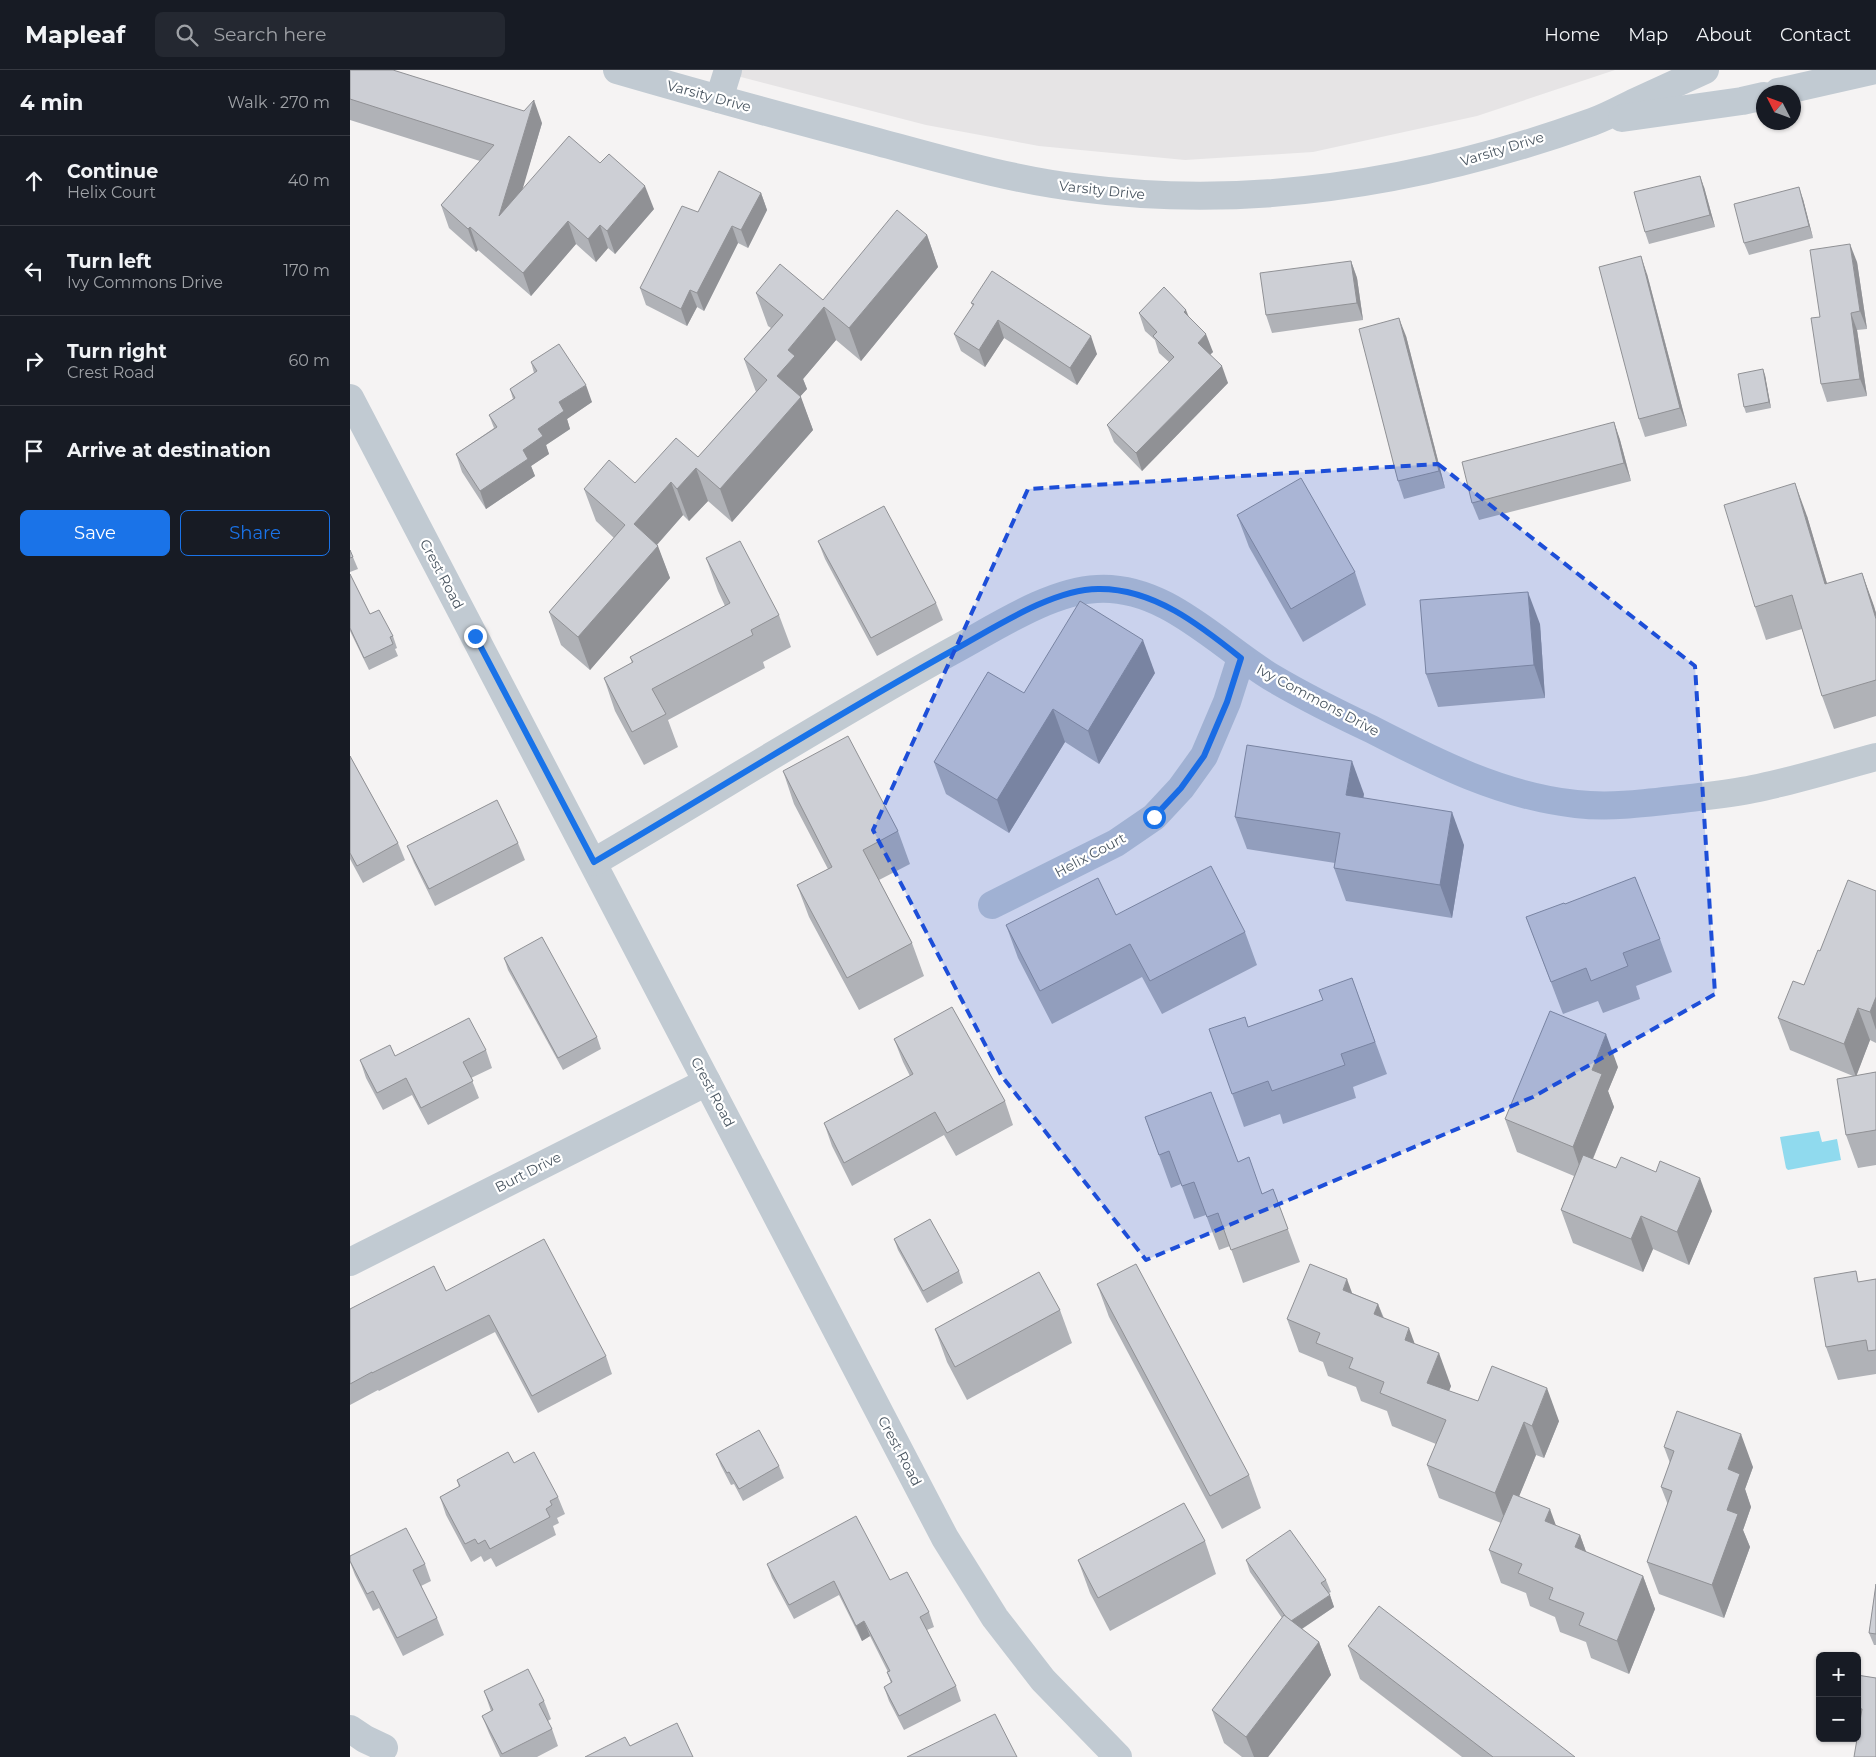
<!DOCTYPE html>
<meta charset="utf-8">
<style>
body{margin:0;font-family:Montserrat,sans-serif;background:#242831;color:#f1f3f6}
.controls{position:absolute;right:15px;bottom:15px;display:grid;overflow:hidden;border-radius:8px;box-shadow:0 1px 4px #0004}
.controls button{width:45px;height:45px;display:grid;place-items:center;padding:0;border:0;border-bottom:1px solid #363941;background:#171b24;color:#f1f3f6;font:25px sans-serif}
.compass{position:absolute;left:1406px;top:15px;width:45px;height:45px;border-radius:50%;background:#171b24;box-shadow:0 1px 4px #0004;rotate:312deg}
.stop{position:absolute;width:15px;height:15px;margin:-11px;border:4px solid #1a73e8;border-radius:50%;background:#fff}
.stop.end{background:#1a73e8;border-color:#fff;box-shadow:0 1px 5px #0008}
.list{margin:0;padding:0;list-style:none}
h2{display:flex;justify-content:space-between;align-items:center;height:65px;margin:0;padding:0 20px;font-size:21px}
h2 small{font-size:16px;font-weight:400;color:#9ea1a6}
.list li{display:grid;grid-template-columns:32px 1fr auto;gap:15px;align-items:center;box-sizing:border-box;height:90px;padding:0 20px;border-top:1px solid #363941}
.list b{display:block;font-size:19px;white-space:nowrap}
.list p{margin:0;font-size:16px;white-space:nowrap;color:#9ea1a6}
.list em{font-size:16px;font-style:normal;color:#9ea1a6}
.actions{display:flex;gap:10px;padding:15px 20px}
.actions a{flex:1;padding:11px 0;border:1px solid #1a73e8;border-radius:8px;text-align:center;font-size:18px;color:#1a73e8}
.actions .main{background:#1a73e8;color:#fff}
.icon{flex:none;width:28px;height:28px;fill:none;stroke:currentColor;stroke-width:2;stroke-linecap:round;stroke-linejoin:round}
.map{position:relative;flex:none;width:1526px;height:1687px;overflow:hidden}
header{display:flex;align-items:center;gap:30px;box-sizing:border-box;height:70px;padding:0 25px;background:#171b24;border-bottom:1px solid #363941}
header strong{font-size:24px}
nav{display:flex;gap:28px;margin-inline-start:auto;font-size:18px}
.search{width:350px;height:45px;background:#242831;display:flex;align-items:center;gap:12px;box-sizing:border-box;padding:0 18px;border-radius:8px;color:#9ea1a6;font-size:19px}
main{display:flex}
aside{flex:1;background:#171b24}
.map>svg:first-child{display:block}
.education{fill:#e6e4e5}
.water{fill:#90daee}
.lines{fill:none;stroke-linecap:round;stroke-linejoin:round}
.minor{stroke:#c1cad2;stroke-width:28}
.wall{fill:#b0b2b7}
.shaded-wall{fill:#909195}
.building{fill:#cdcfd5;stroke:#909195}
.route{stroke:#1a73e8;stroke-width:6}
.marked{fill:#1d4ed8;fill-opacity:0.2;stroke:#1d4ed8;stroke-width:4;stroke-dasharray:10 6;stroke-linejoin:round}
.labels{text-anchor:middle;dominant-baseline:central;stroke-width:4.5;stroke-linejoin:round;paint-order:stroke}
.street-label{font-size:14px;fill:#4a5661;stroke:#fff}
</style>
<header>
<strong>Mapleaf</strong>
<div class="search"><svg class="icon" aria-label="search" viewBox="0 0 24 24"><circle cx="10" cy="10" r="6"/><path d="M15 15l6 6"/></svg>Search here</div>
<nav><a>Home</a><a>Map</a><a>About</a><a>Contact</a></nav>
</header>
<main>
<aside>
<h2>4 min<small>Walk · 270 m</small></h2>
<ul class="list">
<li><svg class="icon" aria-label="ahead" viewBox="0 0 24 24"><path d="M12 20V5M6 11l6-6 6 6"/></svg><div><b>Continue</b><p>Helix Court</p></div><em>40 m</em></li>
<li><svg class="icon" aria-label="left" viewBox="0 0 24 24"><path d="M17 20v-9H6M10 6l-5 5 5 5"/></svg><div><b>Turn left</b><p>Ivy Commons Drive</p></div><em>170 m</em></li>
<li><svg class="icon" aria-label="right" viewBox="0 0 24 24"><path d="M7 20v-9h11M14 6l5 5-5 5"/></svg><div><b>Turn right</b><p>Crest Road</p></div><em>60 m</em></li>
<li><svg class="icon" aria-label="arrive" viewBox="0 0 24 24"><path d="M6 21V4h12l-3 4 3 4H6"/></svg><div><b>Arrive at destination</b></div></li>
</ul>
<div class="actions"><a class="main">Save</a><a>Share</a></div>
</aside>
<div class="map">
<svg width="1526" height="1687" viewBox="0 0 1526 1687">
<rect width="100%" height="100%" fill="#f5f3f3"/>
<polygon class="education" points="364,0 1265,0 1127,46 963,82 835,90 689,76 576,55"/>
<polygon class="water" points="1469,1061 1472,1072 1487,1069 1491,1090 1438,1100 1436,1098 1430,1067"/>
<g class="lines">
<g class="minor">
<path d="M267,0C353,25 441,49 528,72C595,90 662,110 731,118C905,141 1078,111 1242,52C1256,47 1269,40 1283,33C1307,22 1331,11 1355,0"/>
<polyline points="1428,22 1526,0"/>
<polyline points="369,29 378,0"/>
<polyline points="1272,48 1392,31 1414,26"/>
<polyline points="0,328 595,1468 645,1548 693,1610 768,1687"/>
<path d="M244,792C364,722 482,647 604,580C645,558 700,521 747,519C815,515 867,574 921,607C953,626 987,643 1021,659C1087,693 1152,726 1226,734C1262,738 1297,733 1332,729C1356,726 1380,724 1403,719C1444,711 1485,698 1526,687"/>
<polyline points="642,835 766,773 804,747 831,718 854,686 877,632 891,588"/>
<polyline points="0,1192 357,1012"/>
<polyline points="0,1659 15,1669 34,1678"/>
</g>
</g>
<g class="wall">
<polygon points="0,1 192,53 172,119 304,139 265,184 258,178 246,192 226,174 181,226 128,180 126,182 99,158 91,135 130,91 0,50"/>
<polygon points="1354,117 1365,157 1299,174 1295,162"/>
<polygon points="411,123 417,140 398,178 388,173 354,241 347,237 337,256 296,235 290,218 348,142"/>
<polygon points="1453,129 1463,168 1399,185 1394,173"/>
<polygon points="577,165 588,197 511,291 486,270 453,309 457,319 450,326 463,360 382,452 358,431 339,451 333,445 307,475 320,508 240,600 211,575 199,542 264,468 246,451 234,419 285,413 348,387 406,322 394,289 421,258 418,256 406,223 473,230"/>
<polygon points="1001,191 1007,208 1013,250 922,263 916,245"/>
<polygon points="1507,192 1517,259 1507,260 1517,326 1477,332 1471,314 1470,247"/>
<polygon points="1297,204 1337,356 1295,367 1289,349"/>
<polygon points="621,233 747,284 727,315 654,268 635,297 611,281 604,264 623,236"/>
<polygon points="789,243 839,248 863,282 860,284 878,313 792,401 764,372 757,355 819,292 809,283 805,270 795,261"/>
<polygon points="1056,266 1095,418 1054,429 1048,411"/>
<polygon points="181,292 242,332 217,349 220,359 196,375 199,384 181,396 185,406 136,439 112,402 106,384 144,358 139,345 163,329 160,319 184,303"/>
<polygon points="1415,305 1421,338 1396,343 1394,337"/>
<polygon points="1264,352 1270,370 1281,411 1129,450 1122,433"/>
<polygon points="887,445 1005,502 1016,535 953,572 899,477"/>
<polygon points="1457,446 1477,514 1512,503 1526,543 1526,646 1484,659 1472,626 1452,559 1416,570 1405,537"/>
<polygon points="468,471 586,533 593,550 527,586 475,489"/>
<polygon points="0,480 8,499 0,502"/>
<polygon points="356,488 429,545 441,577 413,592 415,598 318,650 328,677 294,695 265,641 254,608 282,593 280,587 375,536 368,521"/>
<polygon points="0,504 20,544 43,566 47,578 45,579 48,586 19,600 0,561"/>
<polygon points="1190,554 1195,628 1088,637 1076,604"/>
<polygon points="805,603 749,694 715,672 659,763 596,724 584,692 674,623"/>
<polygon points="0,686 48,773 55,790 13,813 0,789"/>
<polygon points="433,701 548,761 560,794 529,810 562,873 574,906 509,940 459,847 447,815 478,799 444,734"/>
<polygon points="1014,724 1013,728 1114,775 1102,848 996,831 984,798 985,793 897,779 885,747"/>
<polygon points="168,773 175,790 85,836 64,793 57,776"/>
<polygon points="1526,821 1526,973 1520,970 1506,1006 1526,1002 1526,1095 1508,1098 1496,1065 1503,1006 1440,980 1428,948 1454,915 1470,881"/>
<polygon points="1215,834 1310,869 1322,902 1286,916 1290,929 1253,943 1248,931 1213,944 1176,847"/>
<polygon points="766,845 895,862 907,895 812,944 792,907 702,954 668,888 656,855"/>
<polygon points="154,888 247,967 251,979 213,1000 158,900"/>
<polygon points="1002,908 1037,1004 1003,1017 1006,1028 933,1054 930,1044 894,1057 859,959 899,957 973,930"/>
<polygon points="544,969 655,1031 663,1055 606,1086 594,1065 502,1116 482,1076 474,1053 560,1006 553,992"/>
<polygon points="136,980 142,998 121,1008 129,1028 78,1055 62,1025 33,1040 16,1008 10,990 45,986"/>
<polygon points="1268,997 1258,1021 1264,1037 1243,1089 1362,1141 1339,1195 1303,1179 1293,1202 1223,1173 1211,1140 1224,1106 1167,1082 1155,1049"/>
<polygon points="795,1047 888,1092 912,1124 923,1119 950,1192 893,1213 880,1176 869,1180 856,1145 844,1149 831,1114 821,1118"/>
<polygon points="544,1169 609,1201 613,1213 577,1233 548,1180"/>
<polygon points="1526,1209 1526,1304 1488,1310 1476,1277 1510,1212"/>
<polygon points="747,1214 899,1405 911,1438 872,1459 759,1247"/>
<polygon points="96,1221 256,1286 262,1304 188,1343 145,1262 29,1321 28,1320 0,1335 0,1239"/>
<polygon points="1002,1223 1028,1234 1034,1248 1065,1274 1101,1316 1099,1321 1128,1331 1209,1351 1194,1388 1186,1385 1169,1426 1205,1455 1230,1465 1236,1482 1293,1506 1305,1539 1279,1604 1241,1588 1236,1572 1210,1562 1205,1547 1180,1536 1176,1523 1151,1513 1139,1480 1151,1453 1089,1428 1077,1395 1086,1374 1042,1356 1037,1341 1011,1331 1006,1317 978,1306 973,1292 949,1282 937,1249"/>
<polygon points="710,1240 722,1273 617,1330 597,1292 585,1259"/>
<polygon points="1314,1377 1403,1397 1395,1419 1401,1437 1393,1460 1400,1477 1374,1548 1309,1524 1297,1492 1318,1435 1311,1417 1320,1393"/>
<polygon points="366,1384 429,1396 434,1408 393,1431 384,1414 381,1415 371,1396"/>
<polygon points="164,1393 208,1427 215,1444 207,1448 209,1453 203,1456 206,1465 146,1497 141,1488 134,1492 131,1486 121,1492 96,1445 90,1427 109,1417 107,1410"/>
<polygon points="855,1471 866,1504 760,1561 740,1523 728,1490"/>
<polygon points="0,1486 75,1494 81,1511 71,1516 87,1548 94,1565 53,1586 29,1538 23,1541 5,1505 0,1492"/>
<polygon points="896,1490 976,1510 981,1522 979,1523 984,1537 952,1559 969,1572 981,1605 918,1687 892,1687 874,1673 862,1640 932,1548 900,1502"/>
<polygon points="417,1494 540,1510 579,1542 584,1557 577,1560 606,1616 611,1631 554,1660 539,1631 534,1617 541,1613 537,1602 538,1602 520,1566 512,1571 489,1525 444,1549 422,1508"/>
<polygon points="1526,1514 1526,1575 1524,1575 1519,1563"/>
<polygon points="998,1576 1225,1687 1112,1687 1010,1609"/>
<polygon points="1507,1605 1526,1608 1510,1650 1507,1650"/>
<polygon points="134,1621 194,1631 201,1649 198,1651 202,1659 208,1676 187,1687 150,1687 139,1663 132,1646 141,1641"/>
</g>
<g class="shaded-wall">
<polygon points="184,30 192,53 158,169 149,146"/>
<polygon points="1350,106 1354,117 1365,157 1360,145"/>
<polygon points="295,116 304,139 265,184 257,161"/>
<polygon points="1449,117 1453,129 1463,168 1459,156"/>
<polygon points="411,123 417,140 398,178 391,160"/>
<polygon points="218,151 226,174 181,226 173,203"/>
<polygon points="250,155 258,178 246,192 238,169"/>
<polygon points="382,156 388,173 354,241 347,223"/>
<polygon points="120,157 128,180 126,182 118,159"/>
<polygon points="577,165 588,197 511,291 499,258"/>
<polygon points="1500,174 1507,192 1517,259 1510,241"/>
<polygon points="1291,186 1297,204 1337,356 1330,338"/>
<polygon points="1001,191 1007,208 1013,250 1007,233"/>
<polygon points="340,220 347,237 337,256 331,239"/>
<polygon points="474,237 486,270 453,309 457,319 439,339 427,306 438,280"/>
<polygon points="836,240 843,257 834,242"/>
<polygon points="1501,243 1507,260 1517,326 1510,309"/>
<polygon points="1049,248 1056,266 1095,418 1089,401"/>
<polygon points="648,250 654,268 635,297 629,280"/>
<polygon points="856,264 863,282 855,290 848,273"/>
<polygon points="741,266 747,284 727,315 720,298"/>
<polygon points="872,296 878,313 792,401 786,383"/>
<polygon points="1413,299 1415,305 1421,338 1419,332"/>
<polygon points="236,315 242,332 217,349 220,359 196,375 199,384 181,396 185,406 136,439 130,421 173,380 188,359 209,332"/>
<polygon points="451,327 463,360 382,452 370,419"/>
<polygon points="1264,352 1270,370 1281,411 1274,393"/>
<polygon points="346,398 358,431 339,451 327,419"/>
<polygon points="321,412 333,445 296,487 284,454"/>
<polygon points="1445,413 1457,446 1487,547 1475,514"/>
<polygon points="308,476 320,508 240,600 228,567"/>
<polygon points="1512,503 1524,536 1526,543 1526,549"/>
<polygon points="1178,522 1190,554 1195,628 1184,595"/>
<polygon points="793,570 805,603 749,694 738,661"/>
<polygon points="703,639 715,672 659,763 647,730"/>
<polygon points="1002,691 1014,724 1008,758 996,725"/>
<polygon points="1102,742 1114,775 1102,848 1090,815"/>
<polygon points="1526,927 1526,960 1520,942"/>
<polygon points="1508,938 1520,970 1506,1007 1494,974"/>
<polygon points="1256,964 1268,997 1258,1021 1264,1037 1234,1110 1223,1077 1242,1000"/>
<polygon points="1350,1108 1362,1141 1339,1195 1327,1162"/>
<polygon points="1291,1146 1303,1179 1293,1202 1281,1169"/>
<polygon points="997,1209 1009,1242 993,1220"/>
<polygon points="1028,1234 1040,1267 1024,1244"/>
<polygon points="1059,1258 1071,1291 1055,1270"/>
<polygon points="1089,1283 1101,1316 1089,1346 1077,1313"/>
<polygon points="1197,1318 1209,1351 1194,1388 1182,1356"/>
<polygon points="1174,1352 1186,1385 1157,1456 1145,1423"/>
<polygon points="1391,1364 1403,1397 1395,1419 1401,1437 1393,1460 1400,1477 1374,1548 1362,1515 1377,1440 1378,1399"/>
<polygon points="1200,1439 1212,1472 1195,1451"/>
<polygon points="1230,1465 1242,1498 1225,1477"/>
<polygon points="1293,1506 1305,1539 1279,1604 1267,1571"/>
<polygon points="980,1525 984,1537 944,1564 940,1552"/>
<polygon points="514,1551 520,1566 512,1571 506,1556"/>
<polygon points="969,1572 981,1605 918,1687 904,1687 896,1667"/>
</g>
<g class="building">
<polygon points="0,0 43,0 174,41 184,30 149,146 219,66 250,93 259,84 295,116 257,161 250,155 238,169 218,151 173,203 120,157 118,159 91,135 144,75 0,29"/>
<polygon points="369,101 411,123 391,160 382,156 347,223 340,220 331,239 290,218 332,136 348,142"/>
<polygon points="1350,106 1360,145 1295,162 1284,122"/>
<polygon points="1449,117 1459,156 1394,173 1384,134"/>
<polygon points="547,140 577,165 499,258 474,237 438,280 445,286 427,306 451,327 370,419 346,398 327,419 321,412 284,454 308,476 228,567 199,542 275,455 234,419 259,390 285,413 326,368 348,387 417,310 394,289 433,245 406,223 430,194 473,230"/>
<polygon points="1500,174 1510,241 1501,243 1510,309 1471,314 1461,248 1470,247 1460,180"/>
<polygon points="1291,186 1330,338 1289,349 1249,197"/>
<polygon points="1001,191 1007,233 916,245 910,203"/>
<polygon points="642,201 741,266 720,298 648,250 629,280 604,264 624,234 621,233"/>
<polygon points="814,217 836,240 834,242 856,264 848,273 872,296 786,383 757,355 824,287 803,266 807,262 789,243"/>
<polygon points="1049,248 1089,401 1048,411 1009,259"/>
<polygon points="209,274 236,315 209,332 214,341 188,359 193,366 173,380 178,389 130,421 106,384 147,357 139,345 165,328 160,319 187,301 181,292"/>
<polygon points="1413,299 1419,332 1394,337 1388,304"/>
<polygon points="1264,352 1274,393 1122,433 1112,392"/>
<polygon points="951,408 1005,502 941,539 887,445"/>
<polygon points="1445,413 1475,514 1512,503 1526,549 1526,610 1472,626 1442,525 1405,537 1374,435"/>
<polygon points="534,436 586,533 521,568 468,471"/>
<polygon points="390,471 429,545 401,560 403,565 302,619 316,644 282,662 254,608 283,592 280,587 380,533 356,488"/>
<polygon points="0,480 3,487 0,488"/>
<polygon points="0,504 20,544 29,540 43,566 40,567 43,574 14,588 0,558"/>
<polygon points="1178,522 1184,595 1076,604 1070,530"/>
<polygon points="730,531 793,570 738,661 703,639 647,730 584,692 638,602 674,623"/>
<polygon points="498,666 548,761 513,780 562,873 497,908 447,815 482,797 433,701"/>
<polygon points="897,675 1002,691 996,725 1102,742 1090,815 984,798 990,763 885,747"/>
<polygon points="0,686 48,773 7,796 0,783"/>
<polygon points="147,730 168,773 79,819 57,776"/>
<polygon points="861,796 895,862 800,911 780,874 690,921 656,855 748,808 766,845"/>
<polygon points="1285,807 1310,869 1273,883 1278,896 1241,911 1236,898 1201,912 1176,847 1214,833 1215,834"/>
<polygon points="1498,810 1526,821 1526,927 1520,942 1508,938 1494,974 1428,948 1443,911 1454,915 1468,880 1470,881"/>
<polygon points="192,867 247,967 208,988 154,888"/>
<polygon points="1002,908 1025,972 991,984 995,995 922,1021 918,1011 882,1024 859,959 895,947 898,957 973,930 969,920"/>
<polygon points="602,937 655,1031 597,1063 585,1042 494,1093 474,1053 563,1004 544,969"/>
<polygon points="1200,941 1256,964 1242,1000 1252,1004 1223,1077 1155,1049"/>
<polygon points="119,948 136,980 113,992 123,1011 71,1038 56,1008 27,1023 10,990 40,975 45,986"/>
<polygon points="1526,1002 1526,1060 1496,1065 1487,1009"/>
<polygon points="861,1022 888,1092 899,1087 912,1124 923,1119 938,1159 881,1180 868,1143 857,1147 844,1112 832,1116 819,1081 809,1085 795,1047"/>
<polygon points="1233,1085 1266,1098 1271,1087 1306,1102 1310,1091 1350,1108 1327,1162 1291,1146 1281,1169 1211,1140"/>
<polygon points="580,1149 609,1201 573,1221 544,1169"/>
<polygon points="194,1169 256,1286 182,1326 139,1245 22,1303 22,1302 0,1314 0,1239 84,1196 96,1221"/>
<polygon points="786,1194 899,1405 860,1426 747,1214"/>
<polygon points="960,1194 997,1209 993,1220 1028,1234 1024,1244 1059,1258 1055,1270 1089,1283 1077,1313 1128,1331 1142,1296 1197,1318 1182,1356 1174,1352 1145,1423 1077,1395 1096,1350 1030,1323 1034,1312 999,1298 1003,1288 966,1273 970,1263 937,1249"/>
<polygon points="1506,1201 1508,1212 1526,1209 1526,1280 1518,1281 1516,1270 1476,1277 1464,1208"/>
<polygon points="689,1202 710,1240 605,1297 585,1259"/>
<polygon points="1327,1341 1391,1364 1378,1399 1390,1404 1377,1440 1388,1444 1362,1515 1297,1492 1322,1421 1311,1417 1324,1381 1314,1377"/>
<polygon points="409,1360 429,1396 389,1419 379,1402 377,1403 366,1384"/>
<polygon points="158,1382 164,1393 184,1382 208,1427 200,1431 202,1435 196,1439 200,1447 140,1479 135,1470 128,1474 125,1469 115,1474 90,1427 110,1416 107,1410"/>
<polygon points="1163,1424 1200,1439 1195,1451 1230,1465 1225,1477 1293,1506 1267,1571 1229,1555 1234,1543 1199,1529 1203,1518 1168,1503 1172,1494 1139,1480"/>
<polygon points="834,1433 855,1471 748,1528 728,1490"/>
<polygon points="506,1446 540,1510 557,1502 579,1542 570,1547 606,1616 549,1646 534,1617 542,1612 537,1602 540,1601 514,1551 506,1556 484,1511 439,1535 417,1494"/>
<polygon points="56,1458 75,1494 63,1500 87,1548 47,1568 23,1521 17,1524 0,1491 0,1486"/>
<polygon points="940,1460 976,1510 971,1513 980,1525 941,1551 936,1547 896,1490"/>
<polygon points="1526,1514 1526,1564 1519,1563"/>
<polygon points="1029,1536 1225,1687 1143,1687 998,1576"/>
<polygon points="934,1545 969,1572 896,1667 862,1640"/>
<polygon points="178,1599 194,1631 189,1634 202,1659 152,1684 132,1646 143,1640 134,1621"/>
<polygon points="1507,1605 1526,1608 1526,1687 1504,1687 1512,1639 1507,1638"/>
<polygon points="645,1644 667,1687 557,1687"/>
<polygon points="327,1653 343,1687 235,1687 275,1667 280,1676"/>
</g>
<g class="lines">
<path class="route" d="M125,566L244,792C366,721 485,645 609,577C647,556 704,519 748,519C803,518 850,555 891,588L877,632L854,686L831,718L804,747"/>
</g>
<path class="marked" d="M1088,394L1345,596L1365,924L1183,1027L796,1190L651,1005L523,760L678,419Z"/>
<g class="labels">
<g class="street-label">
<text transform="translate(359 26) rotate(15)">Varsity Drive</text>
<text transform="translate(1152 79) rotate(-17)">Varsity Drive</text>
<text transform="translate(752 120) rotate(6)">Varsity Drive</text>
<text transform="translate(92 504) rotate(62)">Crest Road</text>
<text transform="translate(968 630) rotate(28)">Ivy Commons Drive</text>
<text transform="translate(740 785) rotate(-28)">Helix Court</text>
<text transform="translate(363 1022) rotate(62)">Crest Road</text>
<text transform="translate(178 1102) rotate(-27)">Burt Drive</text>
<text transform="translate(550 1381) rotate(62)">Crest Road</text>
</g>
</g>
</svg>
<div class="controls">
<button>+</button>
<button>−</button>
</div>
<svg class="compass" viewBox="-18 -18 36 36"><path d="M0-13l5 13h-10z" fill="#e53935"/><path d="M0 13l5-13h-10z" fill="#9ea1a6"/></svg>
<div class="stop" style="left:804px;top:747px"></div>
<div class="stop end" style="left:125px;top:566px"></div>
</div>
</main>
